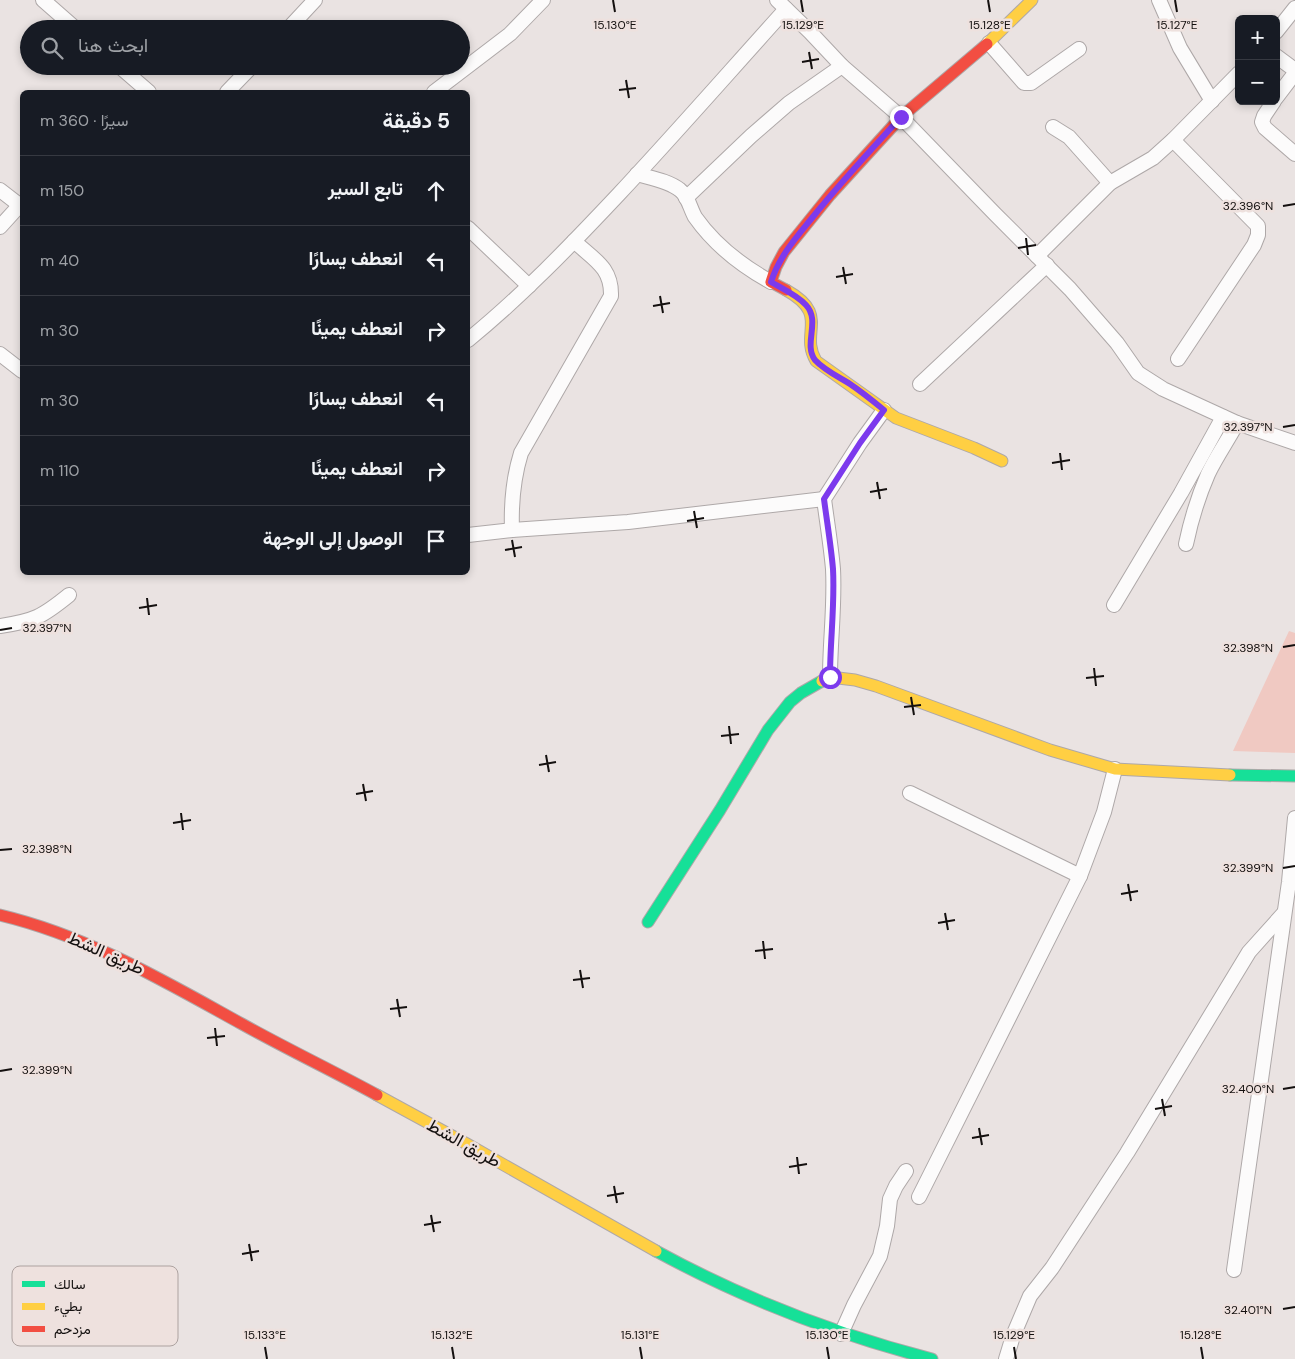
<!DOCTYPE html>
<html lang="ar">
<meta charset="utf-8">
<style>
body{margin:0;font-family:"DM Sans",Vazirmatn,sans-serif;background:#20242c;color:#f1f3f6;direction:rtl}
.controls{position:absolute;right:15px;top:15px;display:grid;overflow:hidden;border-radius:8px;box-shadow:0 2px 8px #0003}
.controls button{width:45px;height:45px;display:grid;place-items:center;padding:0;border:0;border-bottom:1px solid #363941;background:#171b24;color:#f1f3f6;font:25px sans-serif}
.stop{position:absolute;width:15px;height:15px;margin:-11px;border:4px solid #7c3aed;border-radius:50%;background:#fff}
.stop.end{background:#7c3aed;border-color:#fff;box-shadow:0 1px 5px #0008}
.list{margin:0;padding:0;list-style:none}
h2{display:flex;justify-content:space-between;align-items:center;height:65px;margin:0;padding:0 20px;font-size:21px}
h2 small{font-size:16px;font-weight:400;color:#9ea1a6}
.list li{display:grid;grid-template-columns:32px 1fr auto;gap:15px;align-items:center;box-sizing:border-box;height:70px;padding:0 20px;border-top:1px solid #363941}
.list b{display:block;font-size:19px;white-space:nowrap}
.list em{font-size:16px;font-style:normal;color:#9ea1a6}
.icon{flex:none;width:28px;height:28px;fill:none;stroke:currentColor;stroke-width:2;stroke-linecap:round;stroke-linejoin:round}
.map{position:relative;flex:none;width:1295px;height:1359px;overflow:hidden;direction:ltr}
.search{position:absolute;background:#171b24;box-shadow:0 2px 8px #0003;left:20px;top:20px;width:450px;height:55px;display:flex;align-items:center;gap:12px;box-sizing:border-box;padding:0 18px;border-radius:28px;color:#9ea1a6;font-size:19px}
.panel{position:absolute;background:#171b24;box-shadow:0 2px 8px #0003;left:20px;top:90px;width:450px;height:485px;border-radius:8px;direction:rtl}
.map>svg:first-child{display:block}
.park{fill:#f0c9c2}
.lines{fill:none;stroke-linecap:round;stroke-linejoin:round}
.street-casing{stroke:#aea8a8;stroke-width:16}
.fast-casing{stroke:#aea8a8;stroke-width:13}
.slow-casing{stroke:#aea8a8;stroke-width:13}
.jam-casing{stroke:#aea8a8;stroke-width:13}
.street{stroke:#fcfbfb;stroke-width:14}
.fast{stroke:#16e098;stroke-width:11}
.slow{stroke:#ffcf43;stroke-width:11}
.jam{stroke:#f24e42;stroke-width:11}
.route{stroke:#7c3aed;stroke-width:6}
.ticks{fill:none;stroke:#14100f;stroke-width:2}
.labels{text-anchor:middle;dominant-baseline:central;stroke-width:5;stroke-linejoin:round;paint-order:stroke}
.street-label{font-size:18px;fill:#14100f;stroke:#eee1de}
.key{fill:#eee1de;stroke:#ada2a0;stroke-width:1}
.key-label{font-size:14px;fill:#14100f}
.ticks-label{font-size:12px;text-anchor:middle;fill:#14100f;stroke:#eee1de;stroke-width:5;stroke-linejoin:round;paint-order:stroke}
</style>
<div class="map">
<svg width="1295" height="1359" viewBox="0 0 1295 1359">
<rect width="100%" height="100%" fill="#eae3e2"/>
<polygon class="park" points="1289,631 1295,633 1295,753 1233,751"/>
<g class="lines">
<g class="street-casing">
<g id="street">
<polyline points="43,0 76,29"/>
<polyline points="777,0 810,32 842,66 901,117 995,214 1070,289 1117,343 1138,373 1163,389 1237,423 1295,443"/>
<polyline points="1159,0 1180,48 1212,101"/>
<polyline points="288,29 315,0"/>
<polyline points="1276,32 1295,8"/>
<polyline points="989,43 1024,83 1031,83 1079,49"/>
<polyline points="1276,56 1295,70"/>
<polyline points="119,66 149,92"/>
<polyline points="227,92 252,66"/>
<polyline points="434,92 510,34 543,0"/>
<polyline points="1276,98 1295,73"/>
<polyline points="1274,101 1264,116 1262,122 1265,128 1295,154"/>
<polyline points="1053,127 1069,137 1110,183"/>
<polyline points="1173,140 1258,226 1258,235 1254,245 1178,359"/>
<path d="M637,174C651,178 669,181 680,190C688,196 690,208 695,217C714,244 742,266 771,282"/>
<polyline points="0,190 22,207"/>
<polyline points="686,198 751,136 789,103 842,66"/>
<polyline points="0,227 19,206"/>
<polyline points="468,228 529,286"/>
<polyline points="1037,256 1110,183 1153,158 1173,140 1239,73"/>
<path d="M468,340C522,296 570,246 618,195C675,134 730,71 786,9"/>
<polyline points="0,354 22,371"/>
<polyline points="920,384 1047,265"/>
<path d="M512,530C511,503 513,479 521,453L611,296C612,267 593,259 574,241"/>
<polyline points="468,535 512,530 628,522 824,499"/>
<path d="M1186,544C1191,520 1198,497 1208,474C1216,457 1228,440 1237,423"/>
<polyline points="1114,605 1181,493 1223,417"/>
<path d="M0,626C34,621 42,617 69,595"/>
<path d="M830,677C830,641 835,605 833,569C831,546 827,522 824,499L860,443L884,410"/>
<polyline points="910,793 1080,876"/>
<polyline points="919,1197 1080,876 1104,812 1115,769"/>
<polyline points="1234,1270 1289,882 1295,818"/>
<polyline points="841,1334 854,1305 880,1256 887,1226 890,1199 896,1186 906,1171"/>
<polyline points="1006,1359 1013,1336 1030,1296 1052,1268 1127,1153 1249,952 1284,913"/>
</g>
</g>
<g class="fast-casing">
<g id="fast">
<polyline points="1230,775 1295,776"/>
<polyline points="648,922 720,810 768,730 790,702 801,693 822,681"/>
<path d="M656,1251C744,1299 835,1334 932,1359"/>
</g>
</g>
<g class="slow-casing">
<g id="slow">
<polyline points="987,44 1032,0"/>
<path d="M786,290C831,315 799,332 816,361L896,418L974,448L1002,461"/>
<polyline points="822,681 830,677 855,680 876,686 1050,750 1115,769 1230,775"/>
<polyline points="377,1095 467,1144 656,1251"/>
</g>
</g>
<g class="jam-casing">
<g id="jam">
<polyline points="786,290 771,282 776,267 784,252 830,195 901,117 987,44"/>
<path d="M0,915C88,936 164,981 242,1024C287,1049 333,1071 377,1095"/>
</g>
</g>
<use href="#street" class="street"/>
<use href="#fast" class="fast"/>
<use href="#slow" class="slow"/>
<use href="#jam" class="jam"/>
</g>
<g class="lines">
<path class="route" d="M830,677C830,641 835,605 833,569C831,546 827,522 824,499L860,443L884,410C873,401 862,392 850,384C839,377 824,370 815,360C803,344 821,321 806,305C797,295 783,289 771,282C779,257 795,239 812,218C840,183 871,150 901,117"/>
</g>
<path class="ticks" d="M613,0L615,12M801,0L803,12M988,0L990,12M1175,0L1177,12M809,52L812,69M802,62L819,59M626,80L629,98M619,90L636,88M1283,206L1295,204M1026,238L1028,255M1018,248L1036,245M843,267L846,284M836,277L853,274M660,296L663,313M653,306L670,303M1283,427L1295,425M1060,453L1062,470M1052,463L1070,460M877,482L880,499M870,492L887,489M694,511L697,528M687,521L704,518M512,540L515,557M505,550L522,547M147,598L149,615M139,608L157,605M0,630L12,628M1283,647L1295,645M1094,668L1096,686M1086,678L1104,676M911,697L914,715M904,707L921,705M729,726L731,744M721,736L739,734M546,755L549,772M539,765L556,762M363,784L366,801M356,794L373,791M181,813L183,830M173,823L191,820M0,850L12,849M1283,868L1295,866M1128,884L1131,901M1121,894L1138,891M945,913L948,930M938,923L955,920M763,941L765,959M755,951L773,949M580,970L583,988M573,980L590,978M397,999L400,1017M390,1009L407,1007M215,1028L217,1046M207,1038L225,1036M0,1071L12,1069M1283,1089L1295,1087M1162,1099L1165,1116M1155,1109L1172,1106M979,1128L982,1145M972,1138L989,1135M797,1157L799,1174M789,1167L807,1164M614,1186L617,1203M607,1196L624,1193M431,1215L434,1232M424,1225L441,1222M249,1244L252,1261M242,1254L259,1251M1283,1309L1295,1307M265,1347L267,1359M452,1347L454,1359M640,1347L642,1359M827,1347L829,1359M1014,1347L1016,1359M1201,1347L1203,1359"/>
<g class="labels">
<g class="street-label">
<text transform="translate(106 953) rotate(24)">طريق الشط</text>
<text transform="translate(464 1143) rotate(29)">طريق الشط</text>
</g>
</g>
<rect x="12" y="1266" width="166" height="80" rx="8" class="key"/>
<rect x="22" y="1281" width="23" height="6" fill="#16e098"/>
<rect x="22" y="1303" width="23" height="7" fill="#ffcf43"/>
<rect x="22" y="1326" width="23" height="6" fill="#f24e42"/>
<g class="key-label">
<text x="54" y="1289">سالك</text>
<text x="54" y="1311">بطيء</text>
<text x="54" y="1334">مزدحم</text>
</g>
<g class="ticks-label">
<text x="615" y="29">15.130°E</text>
<text x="803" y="29">15.129°E</text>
<text x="990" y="29">15.128°E</text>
<text x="1177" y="29">15.127°E</text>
<text x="1248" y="210">32.396°N</text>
<text x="1248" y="431">32.397°N</text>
<text x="47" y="632">32.397°N</text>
<text x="1248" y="652">32.398°N</text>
<text x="47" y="853">32.398°N</text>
<text x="1248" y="872">32.399°N</text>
<text x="47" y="1074">32.399°N</text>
<text x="1248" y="1093">32.400°N</text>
<text x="1248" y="1314">32.401°N</text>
<text x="265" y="1339">15.133°E</text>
<text x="452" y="1339">15.132°E</text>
<text x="640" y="1339">15.131°E</text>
<text x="827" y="1339">15.130°E</text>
<text x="1014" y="1339">15.129°E</text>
<text x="1201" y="1339">15.128°E</text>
</g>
</svg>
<div class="controls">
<button>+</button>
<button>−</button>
</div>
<div class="stop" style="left:830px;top:677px"></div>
<div class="stop end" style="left:901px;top:117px"></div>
<div class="search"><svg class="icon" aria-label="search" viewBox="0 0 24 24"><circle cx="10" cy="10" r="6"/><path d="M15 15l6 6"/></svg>ابحث هنا</div>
<section class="panel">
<h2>5 دقيقة<small>سيرًا · 360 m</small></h2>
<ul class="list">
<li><svg class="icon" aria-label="ahead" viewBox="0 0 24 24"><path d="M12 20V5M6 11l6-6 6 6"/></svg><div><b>تابع السير</b></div><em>150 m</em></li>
<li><svg class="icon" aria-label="left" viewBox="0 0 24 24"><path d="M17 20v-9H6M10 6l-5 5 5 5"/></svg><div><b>انعطف يسارًا</b></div><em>40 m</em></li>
<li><svg class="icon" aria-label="right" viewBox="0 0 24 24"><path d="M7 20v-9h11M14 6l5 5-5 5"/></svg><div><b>انعطف يمينًا</b></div><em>30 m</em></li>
<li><svg class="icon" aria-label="left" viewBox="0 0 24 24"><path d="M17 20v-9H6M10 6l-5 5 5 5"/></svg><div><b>انعطف يسارًا</b></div><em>30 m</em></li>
<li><svg class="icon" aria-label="right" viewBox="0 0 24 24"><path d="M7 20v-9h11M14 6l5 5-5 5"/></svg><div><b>انعطف يمينًا</b></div><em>110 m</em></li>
<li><svg class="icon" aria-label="arrive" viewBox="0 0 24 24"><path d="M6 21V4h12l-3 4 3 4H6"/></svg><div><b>الوصول إلى الوجهة</b></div></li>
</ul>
</section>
</div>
